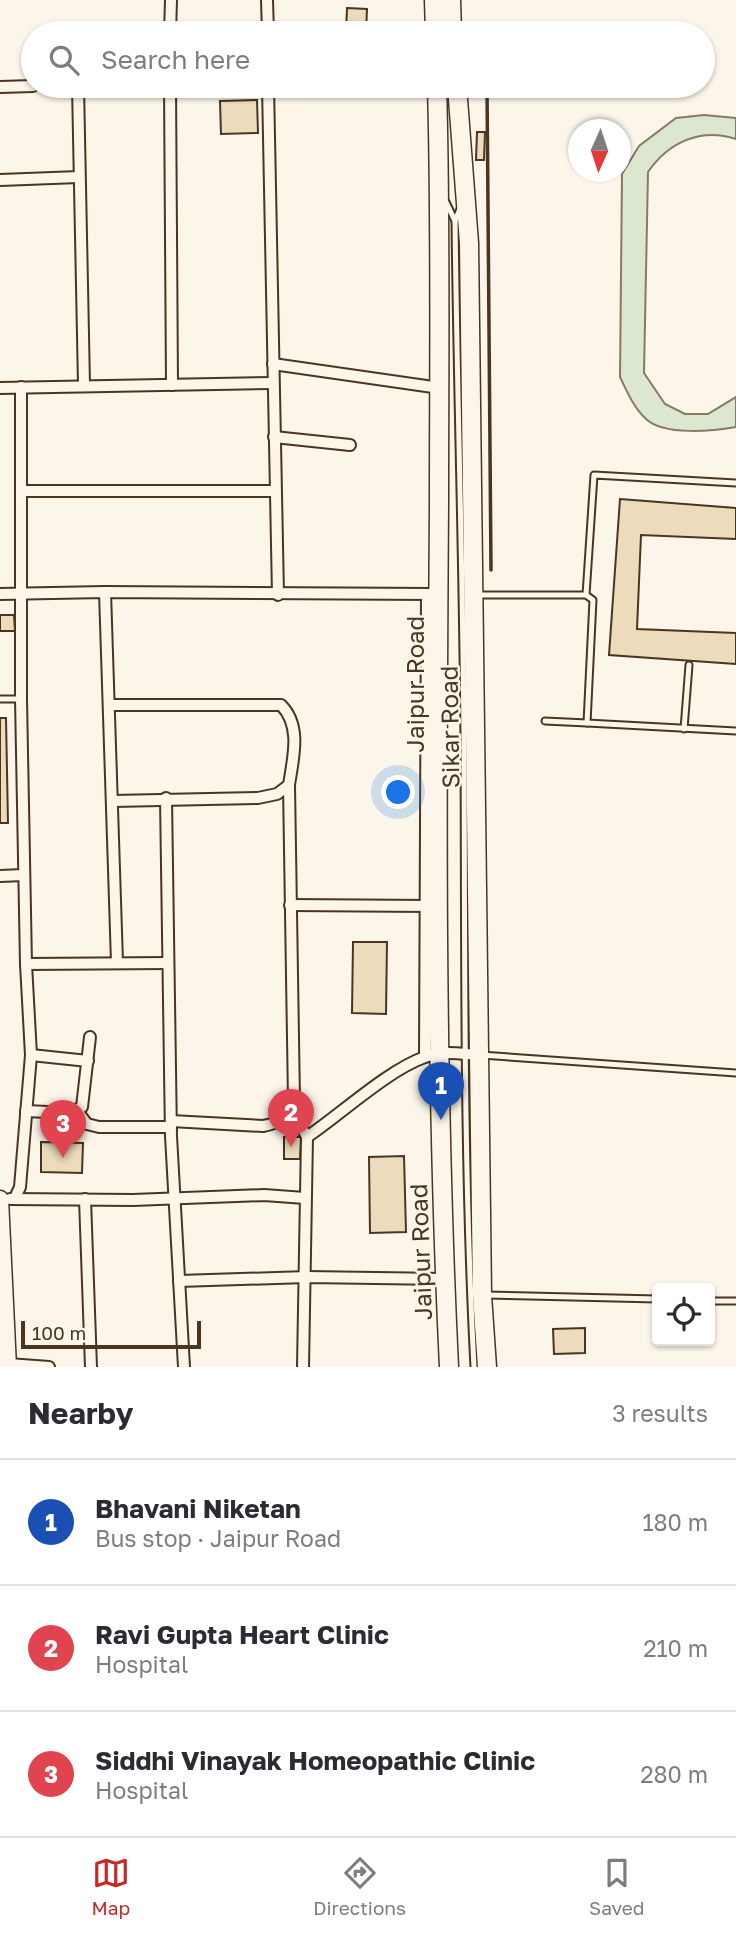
<!DOCTYPE html>
<meta charset="utf-8">
<style>
body{margin:0;font-family:"Golos Text",sans-serif;background:#f7f7f7;color:#2b2b33}
.controls{position:absolute;right:21px;bottom:21px;display:grid;overflow:hidden;border-radius:7px;box-shadow:0 2px 5px #0004}
.controls button{width:63px;height:63px;display:grid;place-items:center;padding:0;border:0;border-bottom:2px solid #e1e1e2;background:#fff;color:#2b2b33;font:35px sans-serif}
.compass{position:absolute;left:568px;top:119px;width:63px;height:63px;border-radius:50%;background:#fff;box-shadow:0 2px 5px #0004;rotate:183deg}
.scale{position:absolute;left:21px;bottom:18px;width:180px;box-sizing:border-box;padding-left:7px;border:4px solid #4a3520;border-top:0;font-size:19px;line-height:24px;white-space:nowrap;color:#4a3520;-webkit-text-stroke:5px #fbf6e9;paint-order:stroke}
.you{position:absolute;left:399px;top:793px;width:24px;height:24px;margin:-18px;border:5px solid #fff;border-radius:50%;background:#1a73e8;box-shadow:0 0 0 10px #1a73e833}
.badge{display:grid;place-items:center;width:46px;height:46px;border-radius:50%;background:#c62828;color:#fff;font-size:23px;font-weight:700}
.pin{position:absolute;translate:-50% -58px;filter:drop-shadow(0 2px 4px #0008)}
.pin::after{content:'';position:absolute;top:37px;width:24px;height:21px;background:inherit;clip-path:polygon(0 0,100% 0,50% 100%)}
.list{margin:0;padding:0;list-style:none}
h2{display:flex;justify-content:space-between;align-items:center;height:91px;margin:0;padding:0 28px;font-size:30px}
h2 small{font-size:23px;font-weight:400;color:#7c7c81}
.list li{display:grid;grid-template-columns:46px 1fr auto;gap:21px;align-items:center;box-sizing:border-box;height:126px;padding:0 28px;border-top:2px solid #e1e1e2}
.list b{display:block;font-size:26px;white-space:nowrap}
.list p{margin:0;font-size:23px;white-space:nowrap;color:#7c7c81}
.list em{font-size:23px;font-style:normal;color:#7c7c81}
.icon{flex:none;width:38px;height:38px;fill:none;stroke:currentColor;stroke-width:2;stroke-linecap:round;stroke-linejoin:round}
.map{position:relative;flex:none;width:736px;height:1367px;overflow:hidden}
.search{position:absolute;background:#fff;box-shadow:0 2px 5px #0004;left:21px;right:21px;top:21px;height:77px;display:flex;align-items:center;gap:18px;box-sizing:border-box;padding:0 24px;border-radius:38px;color:#7c7c81;font-size:26px}
.sheet{height:469px;background:#fff}
nav{display:flex;justify-content:space-around;align-items:center;box-sizing:border-box;height:98px;border-top:2px solid #e1e1e2;background:#fff;font-size:19px;color:#7c7c81}
nav a{display:grid;justify-items:center;gap:4px}
nav .on{color:#c62828}
.map>svg:first-child{display:block}
.green{fill:#dce7d0;stroke:#887966;stroke-width:2}
.building{fill:#ecdcbc;stroke:#4a3520;stroke-width:2}
.lines{fill:none;stroke-linecap:round;stroke-linejoin:round}
.lane-casing{stroke:#4a3520;stroke-width:9}
.street-casing{stroke:#4a3520;stroke-width:14}
.secondary-casing{stroke:#4a3520;stroke-width:19}
.primary-casing{stroke:#4a3520;stroke-width:21}
.lane{stroke:#fbf6e9;stroke-width:5}
.street{stroke:#fbf6e9;stroke-width:10}
.secondary{stroke:#fbf6e9;stroke-width:16}
.primary{stroke:#fbf6e9;stroke-width:18}
.wall{stroke:#4a3520;stroke-width:3.5}
.labels{text-anchor:middle;dominant-baseline:central;stroke-width:5;stroke-linejoin:round;paint-order:stroke}
.street-label{font-size:24px;fill:#4a3520;stroke:#fbf6e9}
</style>
<div class="map">
<svg width="736" height="1367" viewBox="0 0 736 1367">
<rect width="100%" height="100%" fill="#fbf6e9"/>
<path class="green" d="M704,115L736,118V139C700,127 668,143 648,172L644,373L665,404L685,414H708L736,397V427C713,431 664,436 646,419C634,408 627,392 620,377L622,174L639,146L676,118Z"/>
<g class="building">
<polygon points="347,8 367,9 366,33 346,33"/>
<polygon points="257,100 258,133 221,134 220,101"/>
<polygon points="477,132 485,132 484,160 476,160"/>
<polygon points="620,499 736,508 736,539 641,535 637,629 736,633 736,664 609,655"/>
<polygon points="0,615 14,615 15,631 0,631"/>
<polygon points="0,718 6,718 8,823 0,823"/>
<polygon points="353,942 387,942 386,1014 352,1013"/>
<polygon points="284,1137 301,1137 300,1159 284,1159"/>
<polygon points="41,1142 83,1143 82,1173 41,1172"/>
<polygon points="404,1156 406,1232 370,1233 369,1157"/>
<polygon points="585,1328 585,1353 554,1354 553,1329"/>
</g>
<g class="lines">
<g class="lane-casing">
<g id="lane">
<polyline points="446,202 455,221"/>
<path d="M460,209L455,221C457,396 463,571 464,745C465,952 463,1160 474,1367"/>
<polyline points="477,595 586,595 593,600 587,723 736,731"/>
<polyline points="586,595 594,475 736,483"/>
<polyline points="0,699 21,699"/>
<polyline points="545,721 587,723"/>
<polyline points="684,729 689,665"/>
<polyline points="481,1055 736,1073"/>
<polyline points="485,1295 657,1299"/>
<polyline points="710,1301 736,1301"/>
</g>
</g>
<g class="street-casing">
<g id="street">
<polyline points="267,0 268,33"/>
<polyline points="170,33 171,0"/>
<polyline points="78,86 84,385"/>
<polyline points="170,86 172,385"/>
<polyline points="268,86 278,595"/>
<polyline points="0,87 33,86"/>
<polyline points="0,180 79,177"/>
<polyline points="273,364 440,388"/>
<polyline points="0,388 273,383"/>
<polyline points="274,437 350,445"/>
<polyline points="22,491 275,491"/>
<polyline points="105,592 117,962"/>
<polyline points="0,594 105,592 433,594"/>
<path d="M109,705H281C302,726 293,758 289,785L277,794L258,798L113,801"/>
<polyline points="166,798 171,1136 184,1367"/>
<polyline points="0,876 24,875"/>
<polyline points="290,905 430,906"/>
<polyline points="26,964 168,963"/>
<polyline points="31,1055 88,1061"/>
<polyline points="425,1057 427,594"/>
<polyline points="26,1111 69,1113 82,1107 90,1037"/>
<polyline points="77,1111 87,1124 99,1127 171,1127"/>
<polyline points="288,1114 299,1122 307,1137"/>
<path d="M171,1121L263,1126C280,1123 288,1117 294,1101L289,785"/>
<polyline points="15,1198 20,1187 31,1055 26,964 21,699 21,387"/>
<polyline points="10,1199 133,1200 264,1195 305,1198"/>
<polyline points="85,1199 91,1367"/>
<polyline points="179,1281 307,1277 444,1279"/>
<polyline points="8,1364 49,1367"/>
<path d="M303,1367L307,1137C341,1114 388,1070 425,1057C442,1050 462,1054 480,1055"/>
</g>
</g>
<g class="secondary-casing">
<polyline id="secondary" points="0,1199 8,1367"/>
</g>
<g class="primary-casing">
<g id="primary">
<polyline points="434,0 435,33"/>
<polyline points="451,0 452,33"/>
<path d="M437,86C441,225 439,365 439,504C437,792 435,1080 449,1367"/>
<polyline points="457,86 469,243 482,1295 487,1367"/>
</g>
</g>
<use href="#lane" class="lane"/>
<use href="#street" class="street"/>
<use href="#secondary" class="secondary"/>
<use href="#primary" class="primary"/>
<g class="wall">
<polyline points="487,33 487,32"/>
<polyline points="487,86 491,570"/>
</g>
</g>
<g class="labels">
<g class="street-label">
<text transform="translate(414 684) rotate(-90)">Jaipur Road</text>
<text transform="translate(449 727) rotate(-91)">Sikar Road</text>
<text transform="translate(420 1252) rotate(-92)">Jaipur Road</text>
</g>
</g>
</svg>
<div class="controls">
<button><svg class="icon" aria-label="locate" viewBox="0 0 24 24"><circle cx="12" cy="12" r="6"/><path d="M12 2v4M12 18v4M2 12h4M18 12h4"/></svg></button>
</div>
<svg class="compass" viewBox="-18 -18 36 36"><path d="M0-13l5 13h-10z" fill="#e53935"/><path d="M0 13l5-13h-10z" fill="#7c7c81"/></svg>
<div class="scale">100 m</div>
<div class="you"></div>
<div class="pin badge" style="left:441px;top:1120px;background:#1a4fb4">1</div>
<div class="pin badge" style="left:291px;top:1147px;background:#e0444e">2</div>
<div class="pin badge" style="left:63px;top:1158px;background:#e0444e">3</div>
<div class="search"><svg class="icon" aria-label="search" viewBox="0 0 24 24"><circle cx="10" cy="10" r="6"/><path d="M15 15l6 6"/></svg>Search here</div>
</div>
<section class="sheet">
<h2>Nearby<small>3 results</small></h2>
<ul class="list">
<li><span class="badge" style="background:#1a4fb4">1</span><div><b>Bhavani Niketan</b><p>Bus stop · Jaipur Road</p></div><em>180 m</em></li>
<li><span class="badge" style="background:#e0444e">2</span><div><b>Ravi Gupta Heart Clinic</b><p>Hospital</p></div><em>210 m</em></li>
<li><span class="badge" style="background:#e0444e">3</span><div><b>Siddhi Vinayak Homeopathic Clinic</b><p>Hospital</p></div><em>280 m</em></li>
</ul>
</section>
<nav>
<a class="on"><svg class="icon" aria-label="map" viewBox="0 0 24 24"><path d="M3 6l6-2 6 2 6-2v14l-6 2-6-2-6 2zM9 4v14M15 6v14"/></svg>Map</a>
<a><svg class="icon" aria-label="directions" viewBox="0 0 24 24"><path d="M12 3l9 9-9 9-9-9zM9 14v-3h6M13 9l2 2-2 2"/></svg>Directions</a>
<a><svg class="icon" aria-label="saved" viewBox="0 0 24 24"><path d="M7 4h10v16l-5-4-5 4z"/></svg>Saved</a>
</nav>
